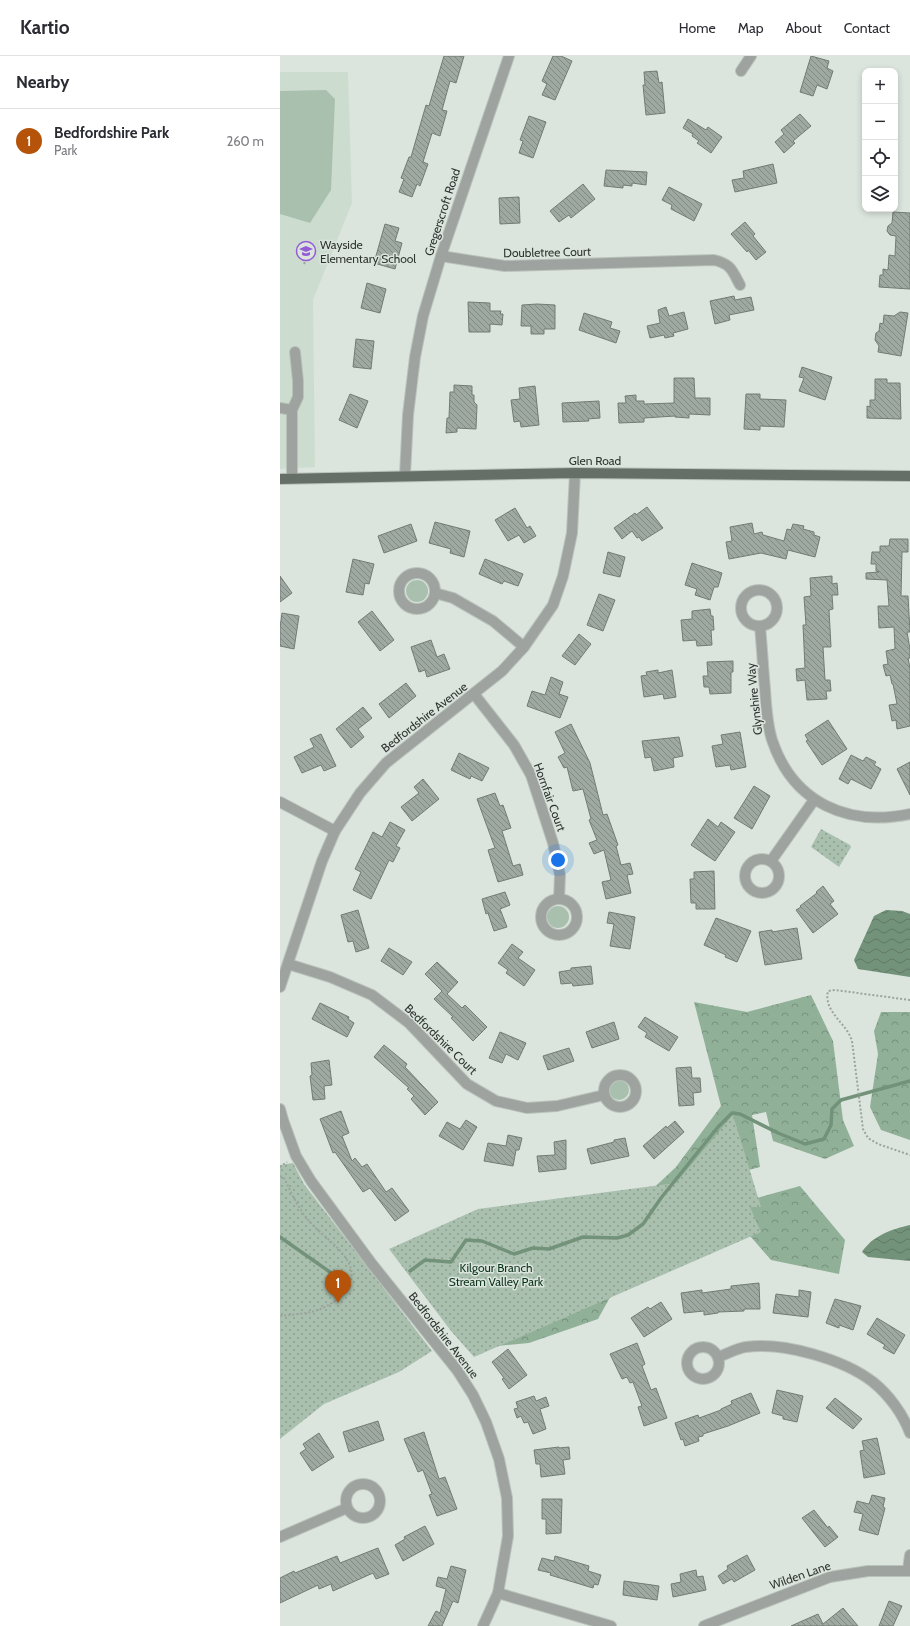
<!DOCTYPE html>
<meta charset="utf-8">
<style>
body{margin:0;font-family:Cabin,sans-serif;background:#f7f7f7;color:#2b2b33}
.controls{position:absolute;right:12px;top:12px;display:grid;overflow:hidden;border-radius:8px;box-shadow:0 2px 6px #0003}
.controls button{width:36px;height:36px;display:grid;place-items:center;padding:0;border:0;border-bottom:1px solid #e1e1e2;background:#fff;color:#2b2b33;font:20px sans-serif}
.you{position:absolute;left:278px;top:804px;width:14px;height:14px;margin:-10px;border:3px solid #fff;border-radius:50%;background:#1a73e8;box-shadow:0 0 0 6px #1a73e833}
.badge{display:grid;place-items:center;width:26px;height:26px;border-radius:50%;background:#b45309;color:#fff;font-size:13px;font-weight:700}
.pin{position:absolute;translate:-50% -33px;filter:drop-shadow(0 1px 2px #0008)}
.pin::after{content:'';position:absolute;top:21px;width:14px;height:12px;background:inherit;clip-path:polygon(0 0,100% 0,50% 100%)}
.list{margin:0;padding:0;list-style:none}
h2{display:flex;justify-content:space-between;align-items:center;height:52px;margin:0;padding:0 16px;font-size:17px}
h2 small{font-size:13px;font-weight:400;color:#7c7c81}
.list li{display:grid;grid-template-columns:26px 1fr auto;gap:12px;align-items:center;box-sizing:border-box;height:64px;padding:0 16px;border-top:1px solid #e1e1e2}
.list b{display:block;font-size:15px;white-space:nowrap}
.list p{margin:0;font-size:13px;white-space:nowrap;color:#7c7c81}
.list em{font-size:13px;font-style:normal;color:#7c7c81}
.icon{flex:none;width:22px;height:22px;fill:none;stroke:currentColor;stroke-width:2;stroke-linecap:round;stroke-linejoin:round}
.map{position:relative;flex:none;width:630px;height:1570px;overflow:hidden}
header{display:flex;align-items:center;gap:24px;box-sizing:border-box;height:56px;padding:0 20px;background:#fff;border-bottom:1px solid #e1e1e2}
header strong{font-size:19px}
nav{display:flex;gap:22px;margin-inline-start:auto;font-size:14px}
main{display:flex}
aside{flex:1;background:#fff}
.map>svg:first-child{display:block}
.built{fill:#ccddd0}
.green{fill:#aac0af}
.forest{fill:url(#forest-crowns)}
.park{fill:url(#park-dots)}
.water{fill:url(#water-waves)}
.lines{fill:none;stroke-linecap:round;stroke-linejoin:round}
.stream{stroke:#73927a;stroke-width:3.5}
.building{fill:url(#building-back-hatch);stroke:#727b74}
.minor-casing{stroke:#b9c2bb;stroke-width:12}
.major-casing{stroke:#b9c2bb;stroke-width:12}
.path{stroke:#9ca39d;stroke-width:2;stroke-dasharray:2 2;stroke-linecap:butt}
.minor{stroke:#9ea39f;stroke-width:10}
.major{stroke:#666e68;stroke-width:10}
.labels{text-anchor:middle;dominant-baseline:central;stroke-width:3;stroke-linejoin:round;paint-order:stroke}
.street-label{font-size:12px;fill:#303431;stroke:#dbe5dd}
.poi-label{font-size:12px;fill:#303431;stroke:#dbe5dd;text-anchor:start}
.park-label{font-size:12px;fill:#0b331a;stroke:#dbe5dd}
</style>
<header>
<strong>Kartio</strong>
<nav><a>Home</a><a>Map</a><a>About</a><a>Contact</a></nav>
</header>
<main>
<aside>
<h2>Nearby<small></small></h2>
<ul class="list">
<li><span class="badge">1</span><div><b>Bedfordshire Park</b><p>Park</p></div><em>260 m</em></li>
</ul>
</aside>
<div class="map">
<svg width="630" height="1570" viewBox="0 0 630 1570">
<defs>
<pattern id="forest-crowns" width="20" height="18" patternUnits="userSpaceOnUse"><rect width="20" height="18" fill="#91b098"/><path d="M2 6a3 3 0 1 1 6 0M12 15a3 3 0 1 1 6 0" fill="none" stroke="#77907d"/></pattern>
<pattern id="park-dots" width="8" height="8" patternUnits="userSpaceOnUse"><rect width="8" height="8" fill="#aac0af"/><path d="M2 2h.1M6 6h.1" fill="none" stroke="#8b9d8f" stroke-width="1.8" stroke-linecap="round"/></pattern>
<pattern id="water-waves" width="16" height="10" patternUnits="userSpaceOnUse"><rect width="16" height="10" fill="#73927a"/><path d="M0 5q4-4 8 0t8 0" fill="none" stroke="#5f7865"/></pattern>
<pattern id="building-back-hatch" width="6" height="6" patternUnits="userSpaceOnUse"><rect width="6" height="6" fill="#9ea9a1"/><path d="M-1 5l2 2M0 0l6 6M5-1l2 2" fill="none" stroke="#818a84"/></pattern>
</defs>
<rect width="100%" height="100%" fill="#dbe5dd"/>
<polygon class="built" points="0,16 68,16 72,147 33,244 35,411 0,413"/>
<g class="green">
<polygon points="46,34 55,43 51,134 30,167 0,158 0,35"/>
<circle cx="137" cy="535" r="11"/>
<circle cx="278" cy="861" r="11"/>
<circle cx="339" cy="1034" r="10"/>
</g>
<g class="forest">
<polygon points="531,939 553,985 563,1064 574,1090 545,1103 493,1085 486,1056 472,1059 480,1111 428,1125 334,1234 318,1263 249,1287 195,1292 364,1141 396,1111 441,1050 414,946 467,956"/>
<polygon points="601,956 630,956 630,1084 601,1074 590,1051 598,998 594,975"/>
<polygon points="520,1130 565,1184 559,1218 491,1204 471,1181 449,1179 441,1152"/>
</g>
<g class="park">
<polygon points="541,773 570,789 571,791 559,811 531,791"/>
<polygon points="453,1059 481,1151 470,1151 481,1176 194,1301 171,1275 109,1193 198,1153 396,1127"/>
<polygon points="13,1107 24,1128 152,1295 119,1316 44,1348 0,1383 0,1109"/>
</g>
<g class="water">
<polygon points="606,854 622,855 630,858 630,921 578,913 574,904 594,860"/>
<path d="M630,1169V1205L588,1201L582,1196C592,1180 612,1173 630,1169Z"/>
</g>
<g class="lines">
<g class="stream">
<polyline points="0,1181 57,1221"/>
<polyline points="130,1215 145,1204 171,1206 186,1184 202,1185 234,1198 253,1192 269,1193 303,1181 337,1182 348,1179 363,1168 381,1142 438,1071 452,1057 460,1058 498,1077 525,1088 544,1083 551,1069 552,1053 561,1044 630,1025"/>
</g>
</g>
<g class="building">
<polygon points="164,0 184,0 176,27 170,25 162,54 167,55 160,80 152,77 143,106 148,108 140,130 137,128 132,141 119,136 124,123 121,122 129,101 131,101 146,49 149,50"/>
<polygon points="273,0 281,0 292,5 275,44 262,39 267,28 262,25"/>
<polygon points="531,0 549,5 547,12 553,15 547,33 537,29 533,40 520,36"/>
<polygon points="377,15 379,27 382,26 385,57 366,59 363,29 365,29 364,16"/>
<polygon points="520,58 531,70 513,85 515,87 504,97 495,86 504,78 501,74"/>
<polygon points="249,60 266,66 253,102 239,97 243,85 240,84"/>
<polygon points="408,63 426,74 428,71 442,81 431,97 417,87 419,85 412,80 413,78 403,72"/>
<polygon points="493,108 497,127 455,136 452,124 464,122 463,115"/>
<polygon points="326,114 367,116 366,129 352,127 352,130 343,129 343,132 324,130"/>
<polygon points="303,128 315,143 291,162 289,159 279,166 270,155"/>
<polygon points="389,131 422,148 414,165 391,153 392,149 382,144"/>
<polygon points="239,141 240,167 220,168 219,142"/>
<polygon points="613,156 630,157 630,233 599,231 600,219 603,219 603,213 608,214 609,199 615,200 616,180 610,179 607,175 608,170 612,167"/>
<polygon points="465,166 475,178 473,180 486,196 476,204 468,194 467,196 451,178"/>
<polygon points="105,168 119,172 115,185 122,187 115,213 94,207"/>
<polygon points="87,227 106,233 100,257 81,252"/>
<polygon points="454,240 455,244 471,241 474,254 449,259 450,264 435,268 430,245"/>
<polygon points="188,246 210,247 210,255 221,255 220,258 223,258 222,269 210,268 210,276 189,276"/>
<polygon points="257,248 275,249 275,273 264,273 264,278 251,278 251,270 241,270 242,249"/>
<polygon points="386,251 389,260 404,256 408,273 393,277 394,280 385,282 384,279 370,282 367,270 380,267 378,254"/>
<polygon points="620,256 628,257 621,300 598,296 599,290 595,284 596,277 599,275 600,267 603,268 604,259 614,260"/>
<polygon points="304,257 332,266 330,272 340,275 336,287 299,274"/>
<polygon points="76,283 94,285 91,313 73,311"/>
<polygon points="522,311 552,321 545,344 519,335 524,322 519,321"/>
<polygon points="394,322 414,322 415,342 430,342 430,359 409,358 409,362 395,361 395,360 364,362 364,366 339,367 338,347 346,347 345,340 356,339 356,345 364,345 364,348 394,347"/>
<polygon points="595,323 607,323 607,327 620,327 621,363 587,362 587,350 590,351 590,344 595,344"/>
<polygon points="174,329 192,330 192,339 194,339 194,346 197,349 196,373 177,372 177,376 166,377 167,362 169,362 170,336 174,336"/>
<polygon points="255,330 259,369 241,371 240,365 234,366 231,344 240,343 239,332"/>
<polygon points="70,338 88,345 77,372 59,364"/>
<polygon points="466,338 480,338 480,343 506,344 504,371 480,370 480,374 464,373"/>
<polygon points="319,345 320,362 308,363 309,365 283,366 282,347"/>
<polygon points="367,451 383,472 362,485 359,481 357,482 352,475 342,483 334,472 355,457 356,459"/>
<polygon points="235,452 247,472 250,470 256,480 244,487 239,479 228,485 215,464"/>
<polygon points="155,466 190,475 184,501 170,497 171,493 149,487"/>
<polygon points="472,467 474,478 482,476 483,479 504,485 507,473 511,474 513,468 524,470 523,473 534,476 534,479 540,481 535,501 508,494 506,503 481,497 449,503 446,486 452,485 450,471"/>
<polygon points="131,468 137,485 104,497 98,480"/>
<polygon points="610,483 628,483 628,496 622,496 621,540 628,540 630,576 627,576 630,593 630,602 628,602 630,612 630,670 617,673 616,664 612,665 609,649 617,648 613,628 612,628 610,619 606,620 603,609 608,608 606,595 615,593 614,571 599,572 598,550 609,550 607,524 586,523 586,517 599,516 596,515 596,508 591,508 592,496 600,496 600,490 609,490"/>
<polygon points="328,496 345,501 340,521 323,517"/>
<polygon points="73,503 94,508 89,528 85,527 83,539 66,536"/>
<polygon points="205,503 243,518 238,530 224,525 222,528 199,518"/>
<polygon points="412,507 442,517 438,531 434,531 430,544 415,539 417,533 405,529"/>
<polygon points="0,520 12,537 0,546"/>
<polygon points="552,520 552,528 557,527 558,539 552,539 553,553 549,554 551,591 543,591 545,624 550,624 551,635 546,635 547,643 527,644 525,624 517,625 516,613 525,612 523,569 526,569 524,541 531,540 530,522"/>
<polygon points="319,538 335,544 323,575 307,569"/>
<polygon points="430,553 431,560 433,560 434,574 431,574 432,589 417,590 416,584 403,585 401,564 412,563 412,555"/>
<polygon points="92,555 114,584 100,595 78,566"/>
<polygon points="2,557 19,560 14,593 0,590 0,572"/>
<polygon points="299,578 311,588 295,609 282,600"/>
<polygon points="151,584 157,601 164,598 170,613 147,621 145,614 139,616 131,591"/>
<polygon points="453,605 453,616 451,616 451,637 430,638 429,631 424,631 423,620 428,620 427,606"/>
<polygon points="378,614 378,617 392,614 396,641 384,643 383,638 364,641 361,620 367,619 366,616"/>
<polygon points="271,621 283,626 279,638 288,641 280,662 247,650 252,635 265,639"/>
<polygon points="126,627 136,640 109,662 99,648"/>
<polygon points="83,651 92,662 78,673 84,681 71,692 56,673"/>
<polygon points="548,664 567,693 542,709 526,685 528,684 525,679"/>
<polygon points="291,668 310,707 323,759 327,758 338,789 336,790 341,809 350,807 353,818 347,819 351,837 326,843 322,826 331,824 324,794 314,798 309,787 317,784 309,764 311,763 303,733 293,735 287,711 284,712 278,701 285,697 275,676"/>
<polygon points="460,676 466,711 451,714 450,709 436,711 432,690 443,688 441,679"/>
<polygon points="41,678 56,710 44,715 41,709 22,717 14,701 34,691 30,683"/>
<polygon points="399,681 403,700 393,702 394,711 374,715 371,701 365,702 362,685"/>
<polygon points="179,697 209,712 202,725 191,720 190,723 171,714"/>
<polygon points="571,699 583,705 586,701 596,706 594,709 601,713 591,733 571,723 568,728 559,723"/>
<polygon points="630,706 630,739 617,713"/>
<polygon points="143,723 159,743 132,765 121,751 139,737 134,731"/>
<polygon points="474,730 490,740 472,773 454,762"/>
<polygon points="215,737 220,750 223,749 231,772 222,775 233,810 240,808 243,819 218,826 208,794 215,792 197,743"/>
<polygon points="428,763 438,771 441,766 455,776 435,805 411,789"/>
<polygon points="110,766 125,774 116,790 120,792 113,806 109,804 91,843 73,834 81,816 75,813 93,776 102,781"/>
<polygon points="434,815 435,853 416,853 416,847 411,847 410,823 414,823 414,816"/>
<polygon points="543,830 554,845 550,848 558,858 533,877 516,854 521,851 520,850 537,837 536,836"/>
<polygon points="225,836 230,849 220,853 227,871 214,875 208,857 206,858 202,843"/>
<polygon points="78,854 89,892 76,896 73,885 68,886 61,859"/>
<polygon points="329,856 355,861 350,893 330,890 334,868 327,867"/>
<polygon points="436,862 471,875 457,906 445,901 446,899 424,889"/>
<polygon points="517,872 522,903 485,909 479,876 492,874 492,876"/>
<polygon points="232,888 243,896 238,902 255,914 244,930 226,917 228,914 218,907"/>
<polygon points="109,892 132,906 123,919 101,905"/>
<polygon points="157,906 178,926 167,938 182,952 185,949 207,971 193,985 171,962 173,961 154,943 162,935 145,918"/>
<polygon points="311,910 313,928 293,930 292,927 281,928 279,916 291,914 291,912"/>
<polygon points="40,947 69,961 68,963 74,967 67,981 32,963"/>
<polygon points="365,961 398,981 389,995 365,981 367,977 358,971"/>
<polygon points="334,966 339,983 312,992 306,976"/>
<polygon points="220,976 246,987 238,1004 226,998 222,1007 209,1002"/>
<polygon points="104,989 127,1008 125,1011 158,1046 145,1059 131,1043 134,1040 127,1033 129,1032 94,1001"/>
<polygon points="289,992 294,1005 268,1014 263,1000"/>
<polygon points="49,1004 52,1029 44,1030 45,1043 33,1044 30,1020 32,1019 31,1007"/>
<polygon points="411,1011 412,1022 420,1022 421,1036 413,1037 414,1049 399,1050 396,1012"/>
<polygon points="61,1055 69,1077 62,1080 72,1105 75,1102 82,1111 87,1108 106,1136 112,1132 129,1155 115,1165 90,1132 83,1136 55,1096 53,1097 40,1063"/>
<polygon points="186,1064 197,1071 183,1094 159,1080 167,1066 180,1073"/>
<polygon points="395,1065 404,1076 374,1103 363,1090 386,1070 387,1072"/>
<polygon points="228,1079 242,1082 239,1094 236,1094 233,1110 204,1105 208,1087 226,1090"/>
<polygon points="345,1082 349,1100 311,1108 307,1093 334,1086 334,1084"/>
<polygon points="286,1084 286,1113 259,1116 257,1100 275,1099 274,1086"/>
<polygon points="479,1227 480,1253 464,1253 464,1255 438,1256 438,1257 424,1259 424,1255 404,1257 401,1237 422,1234 422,1237 451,1233 451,1230"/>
<polygon points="519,1234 531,1236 528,1261 493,1257 496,1238 519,1241"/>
<polygon points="555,1243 581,1250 573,1274 559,1269 559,1272 546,1267"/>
<polygon points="381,1246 392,1263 364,1281 351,1262 368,1251 370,1253"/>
<polygon points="597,1262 625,1279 614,1298 603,1292 605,1289 587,1278"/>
<polygon points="357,1287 365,1308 362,1310 371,1334 376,1332 387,1362 364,1370 358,1351 362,1350 353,1326 350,1327 347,1321 342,1323 330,1298"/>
<polygon points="228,1293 247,1319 229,1333 222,1323 224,1322 212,1306"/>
<polygon points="497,1334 523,1340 517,1366 503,1363 503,1360 492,1357"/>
<polygon points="471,1337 480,1357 448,1370 423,1378 423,1380 418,1381 419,1385 405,1390 403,1383 401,1384 395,1367 418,1359 419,1362 441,1354 441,1353 452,1348 451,1345"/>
<polygon points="254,1340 256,1345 266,1341 269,1350 260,1353 266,1373 253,1378 248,1366 244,1367 241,1360 237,1362 234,1353 238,1352 236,1346"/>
<polygon points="555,1342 582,1363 573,1373 546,1352"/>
<polygon points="98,1365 104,1384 69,1396 63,1376"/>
<polygon points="144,1376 159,1423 165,1421 177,1453 157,1460 149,1439 152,1438 143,1414 138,1416 124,1383"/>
<polygon points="39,1377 54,1401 32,1415 20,1397 26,1393 23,1388"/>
<polygon points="597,1382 605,1418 584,1422 580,1395 584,1394 582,1385"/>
<polygon points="279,1391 279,1392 289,1391 290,1403 283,1404 285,1418 261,1421 260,1408 256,1408 254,1394"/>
<polygon points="592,1439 605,1442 603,1451 605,1452 598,1479 579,1474 583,1458 574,1456 577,1445 589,1448"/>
<polygon points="262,1443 282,1443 281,1477 266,1478 266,1463 262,1463"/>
<polygon points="534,1454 548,1472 549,1470 558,1481 545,1491 522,1462"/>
<polygon points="145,1470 154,1488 123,1505 115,1489 125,1483 124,1481"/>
<polygon points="98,1492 109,1518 96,1523 93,1517 53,1535 51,1528 39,1533 38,1529 0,1547 0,1522 14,1515 15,1517 57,1500 60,1507"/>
<polygon points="467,1499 475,1514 454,1526 452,1523 443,1528 438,1520 448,1513 447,1510"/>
<polygon points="275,1500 309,1510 308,1515 321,1519 318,1529 314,1528 313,1532 270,1519 271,1517 258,1514 262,1502 274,1505"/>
<polygon points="171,1510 186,1514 178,1547 173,1545 162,1570 148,1570 156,1555 160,1557 166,1533 156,1530 158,1521 167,1523"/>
<polygon points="416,1514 417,1521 423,1520 426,1534 393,1541 391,1528 401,1526 400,1518"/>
<polygon points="344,1525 379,1530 377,1544 343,1539"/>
<polygon points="609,1545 622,1550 613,1570 599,1570"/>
<polygon points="563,1552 578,1570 511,1570 538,1558 543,1568"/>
</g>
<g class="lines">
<g class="minor-casing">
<g id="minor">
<polyline points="461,15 471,0"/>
<path d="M161,200L225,210L434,204C451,208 452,214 460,229"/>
<polyline points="0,352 12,354 12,422"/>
<polyline points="12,354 18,341 18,325 15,296"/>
<polyline points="125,419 128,359 135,301 143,260 161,200 229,0"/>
<circle cx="137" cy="535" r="18"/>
<circle cx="479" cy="552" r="18"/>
<polyline points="155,537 173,542 213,565 244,591"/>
<path d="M480,570C482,591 483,612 485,633C486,650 487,668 492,684C513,747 568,771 630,758"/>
<polyline points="194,638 234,689 251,719 273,787 280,819 279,843"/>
<polyline points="0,746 55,775"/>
<circle cx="482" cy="820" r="17"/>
<polyline points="491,805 534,744"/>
<circle cx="279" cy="861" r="18"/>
<polyline points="8,908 50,921 92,939 129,967 187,1028 216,1045 247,1052 277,1050 324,1039"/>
<polyline points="0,931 42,805 55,775 80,737 106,707 222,615 244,591 273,549 283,520 292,477 295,417"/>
<circle cx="340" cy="1035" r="16"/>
<polyline points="0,1053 3,1064 16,1100 31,1125 92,1208 177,1314 193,1339 206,1366 219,1403 227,1442 228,1480 218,1537 203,1570"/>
<circle cx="423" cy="1307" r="16"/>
<path d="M438,1301C447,1298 457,1292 466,1291C504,1286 563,1303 593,1326C609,1339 623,1358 630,1377"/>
<circle cx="83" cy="1445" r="17"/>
<polyline points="0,1481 67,1452"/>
<polyline points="628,1514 630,1499"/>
<polyline points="218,1537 331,1570"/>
<polyline points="424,1570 550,1521 588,1515 630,1515"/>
</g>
</g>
<g class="major-casing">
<polyline id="major" points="0,423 295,417 630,420"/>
</g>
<g class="path">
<polyline points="24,208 33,190"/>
<path d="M630,944L555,934L548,935C543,956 567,967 572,985L583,1073L588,1082L598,1088L630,1099"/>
<polyline points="0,1111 7,1106"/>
<path d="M0,1120L4,1122C11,1136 18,1152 29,1165C41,1179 63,1192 70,1210C79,1233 49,1252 31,1256C21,1258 10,1259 0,1260"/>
</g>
<use href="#minor" class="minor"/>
<use href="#major" class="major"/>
</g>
<defs>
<g id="school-ring" transform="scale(1)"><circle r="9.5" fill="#dbe5dd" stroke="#945dd5" stroke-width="1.5"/><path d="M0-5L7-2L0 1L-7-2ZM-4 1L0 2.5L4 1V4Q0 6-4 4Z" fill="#945dd5"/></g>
</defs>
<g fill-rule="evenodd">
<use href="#school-ring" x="26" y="195"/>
</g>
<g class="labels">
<g class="street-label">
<text transform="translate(162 156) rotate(-72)">Gregerscroft Road</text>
<text transform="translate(267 196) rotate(-1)">Doubletree Court</text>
<text x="315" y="404">Glen Road</text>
<text transform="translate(474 643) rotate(-96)">Glynshire Way</text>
<text transform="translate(144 661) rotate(-38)">Bedfordshire Avenue</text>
<text transform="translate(270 741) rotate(70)">Hornfair Court</text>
<text transform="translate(161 983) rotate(44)">Bedfordshire Court</text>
<text transform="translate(164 1279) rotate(52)">Bedfordshire Avenue</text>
<text transform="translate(520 1519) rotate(-19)">Wilden Lane</text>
</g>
<g class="poi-label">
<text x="40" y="188">Wayside<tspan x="40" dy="14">Elementary School</tspan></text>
</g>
<g class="park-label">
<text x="216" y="1211">Kilgour Branch<tspan x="216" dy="14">Stream Valley Park</tspan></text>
</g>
</g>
</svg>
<div class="controls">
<button>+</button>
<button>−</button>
<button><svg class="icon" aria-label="locate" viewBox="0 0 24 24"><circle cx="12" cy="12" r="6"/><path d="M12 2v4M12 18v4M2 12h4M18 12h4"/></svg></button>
<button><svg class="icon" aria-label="layers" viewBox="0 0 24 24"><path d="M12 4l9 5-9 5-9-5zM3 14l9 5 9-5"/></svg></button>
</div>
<div class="you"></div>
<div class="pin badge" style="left:58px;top:1247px">1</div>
</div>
</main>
